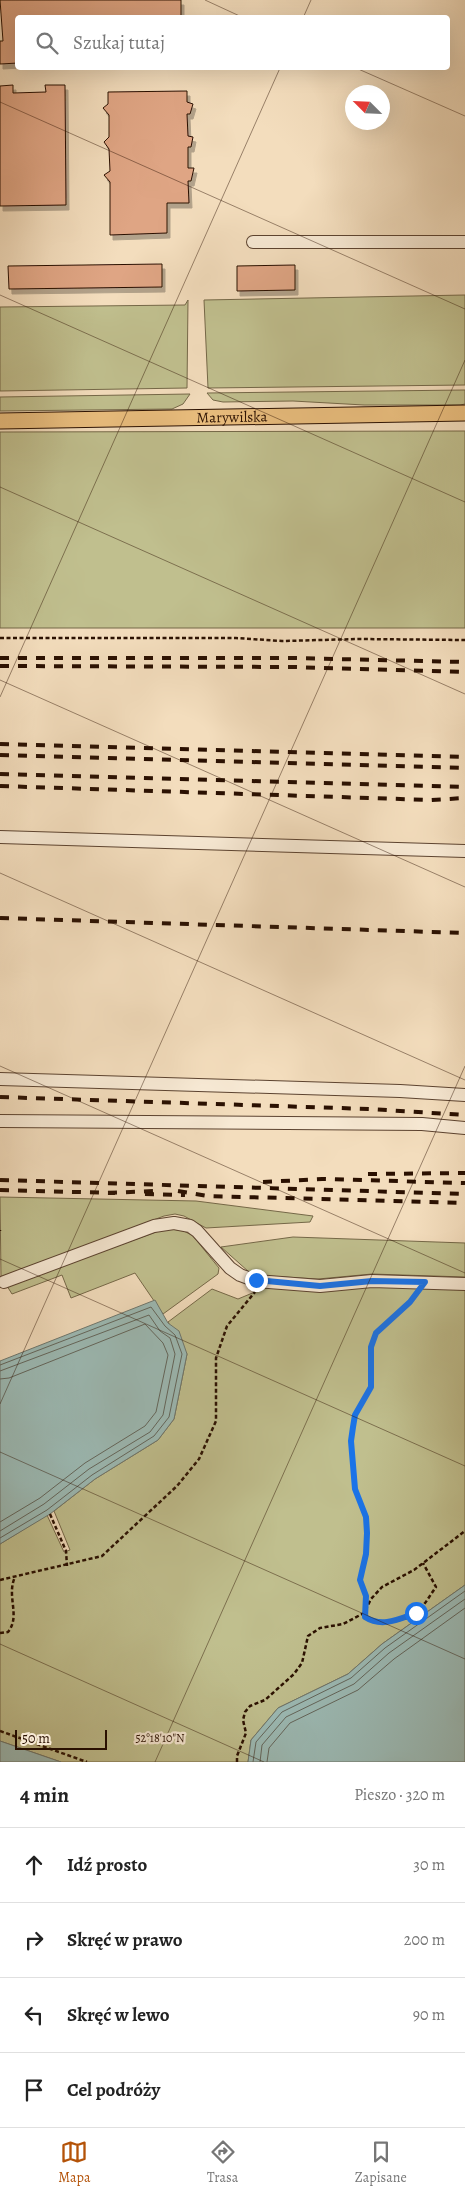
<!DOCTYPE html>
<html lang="pl">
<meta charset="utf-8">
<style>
body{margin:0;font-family:Alegreya,serif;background:#f6f6f6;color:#222}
.compass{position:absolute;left:345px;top:85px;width:45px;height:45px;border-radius:50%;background:#fff;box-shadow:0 5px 20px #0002;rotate:294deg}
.scale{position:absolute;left:15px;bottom:12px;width:92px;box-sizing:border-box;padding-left:5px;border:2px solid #2a1001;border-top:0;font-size:14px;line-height:18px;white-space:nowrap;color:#2a1001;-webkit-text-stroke:4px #f7e9d4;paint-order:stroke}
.stop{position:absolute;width:15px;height:15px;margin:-11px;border:4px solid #1a73e8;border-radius:50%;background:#fff}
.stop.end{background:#1a73e8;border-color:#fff;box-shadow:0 1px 5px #0008}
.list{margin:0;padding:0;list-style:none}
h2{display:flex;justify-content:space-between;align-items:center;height:65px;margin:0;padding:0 20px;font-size:21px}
h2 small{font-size:16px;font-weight:400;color:#767676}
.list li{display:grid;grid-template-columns:32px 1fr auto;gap:15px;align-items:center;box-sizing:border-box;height:75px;padding:0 20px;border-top:1px solid #e0e0e0}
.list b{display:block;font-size:19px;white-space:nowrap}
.list em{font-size:16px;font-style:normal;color:#767676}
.icon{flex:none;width:28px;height:28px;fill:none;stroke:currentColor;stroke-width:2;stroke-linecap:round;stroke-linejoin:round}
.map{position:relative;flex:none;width:465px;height:1762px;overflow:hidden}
.search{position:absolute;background:#fff;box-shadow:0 5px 20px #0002;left:15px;right:15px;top:15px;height:55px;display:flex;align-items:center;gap:12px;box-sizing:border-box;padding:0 18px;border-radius:5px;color:#767676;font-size:19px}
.sheet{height:365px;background:#fff}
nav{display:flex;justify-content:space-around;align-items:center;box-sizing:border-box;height:70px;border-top:1px solid #e0e0e0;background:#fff;font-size:14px;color:#767676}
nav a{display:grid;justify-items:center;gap:2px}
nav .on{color:#b45309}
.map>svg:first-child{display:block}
.green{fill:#c0bf8e;stroke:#756848}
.water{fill:#9cbbb6;stroke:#6e776e}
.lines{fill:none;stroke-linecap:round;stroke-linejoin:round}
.shore{stroke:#63665c;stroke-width:1}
.building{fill:#dfa584;stroke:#2a1001;filter:url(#shadow)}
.minor-casing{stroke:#5c4330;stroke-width:14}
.major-casing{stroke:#2a1001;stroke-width:17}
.path{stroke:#2a1001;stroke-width:2.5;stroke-dasharray:4 2.5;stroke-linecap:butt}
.minor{stroke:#f7e9d4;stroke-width:12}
.major{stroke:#eabe7e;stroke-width:15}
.rail{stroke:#2a1001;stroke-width:4;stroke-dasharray:9 9;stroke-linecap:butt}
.route{stroke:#1a73e8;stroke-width:6}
.ticks{fill:none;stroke:#2a1001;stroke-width:1;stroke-opacity:0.45}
.labels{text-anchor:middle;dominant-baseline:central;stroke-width:4.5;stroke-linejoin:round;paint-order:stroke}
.street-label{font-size:15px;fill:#2a1001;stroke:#f7e9d4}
.ticks-label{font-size:12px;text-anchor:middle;fill:#2a1001;stroke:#f7e9d4;stroke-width:4.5;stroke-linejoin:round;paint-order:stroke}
</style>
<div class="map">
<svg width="465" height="1762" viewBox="0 0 465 1762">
<defs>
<filter id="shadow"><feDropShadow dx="3" dy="5" stdDeviation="0" flood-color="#0004"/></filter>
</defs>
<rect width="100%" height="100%" fill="#f3ddbd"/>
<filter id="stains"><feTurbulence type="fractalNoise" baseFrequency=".004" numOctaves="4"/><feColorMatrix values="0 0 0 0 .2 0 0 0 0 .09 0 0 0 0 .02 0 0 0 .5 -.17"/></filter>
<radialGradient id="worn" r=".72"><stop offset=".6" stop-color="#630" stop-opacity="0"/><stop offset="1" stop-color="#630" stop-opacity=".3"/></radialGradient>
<g class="green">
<polygon points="465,295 465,385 208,388 204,300"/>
<polygon points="188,300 187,388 0,391 0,307 185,305"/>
<polygon points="465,390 465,404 460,405 364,405 293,401 223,402 213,400 207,393"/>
<polygon points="190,394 183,404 172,409 0,411 0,397"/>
<polygon points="465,431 465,628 0,628 0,432"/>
<polygon points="0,1197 196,1201 313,1216 310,1222 206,1228 184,1216 175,1214 164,1216 1,1277"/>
<polygon points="167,1228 184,1231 193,1236 219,1268 218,1274 163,1314 135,1273 71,1298 62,1275 12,1294 7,1286"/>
<polygon points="293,1237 465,1243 465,1277 372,1274 318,1279 268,1276 249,1272 221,1247"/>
<polygon points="371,1286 465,1289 465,1585 382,1644 348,1674 278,1708 251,1740 248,1762 61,1762 0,1741 0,1544 47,1515 64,1552 70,1550 54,1511 95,1479 158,1440 174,1419 187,1354 168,1322 212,1289 238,1299 267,1287"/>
</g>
<g class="water">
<polygon points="155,1300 168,1323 179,1331 187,1354 174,1419 158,1440 95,1479 50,1514 0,1544 0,1361"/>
<polygon points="465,1585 465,1762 248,1762 251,1740 278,1708 348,1674 382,1644"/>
<polygon points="0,1741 61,1762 0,1762"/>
</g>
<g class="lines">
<g class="shore">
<polyline points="0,1365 151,1307 165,1326 175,1335 182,1354 169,1417 154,1436 92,1475 47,1510 0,1538"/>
<polyline points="0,1371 149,1315 160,1331 170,1338 175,1354 163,1415 150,1432 89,1469 44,1504 0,1531"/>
<polyline points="0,1379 9,1378 145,1324 163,1343 168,1355 156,1412 145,1426 85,1463 40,1498 0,1522"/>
<polyline points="253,1762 256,1742 282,1712 351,1678 385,1648 465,1591"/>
<polyline points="260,1762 262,1745 286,1717 354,1684 389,1653 465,1599"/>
<polyline points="267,1762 269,1748 290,1723 358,1690 394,1659 465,1608"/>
</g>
</g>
<g class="building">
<polygon points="0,0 181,0 181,18 18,18 18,63 0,64 0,41 3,41"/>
<polygon points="13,85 13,93 46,92 45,85 65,85 66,205 0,206 0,86"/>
<polygon points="187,91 187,102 193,104 190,114 187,114 188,136 193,137 191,147 188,147 188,168 194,168 191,181 188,181 189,203 167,203 167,233 110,235 110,182 104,175 110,171 109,149 104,142 109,137 109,115 103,108 108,104 108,92"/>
<polygon points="162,264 162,287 9,289 8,266"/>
<polygon points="295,265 295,290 237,291 237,266"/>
</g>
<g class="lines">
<g class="minor-casing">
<g id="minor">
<polyline points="253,242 465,242"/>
<polyline points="0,837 465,851"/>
<polyline points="0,1079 400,1091 465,1095"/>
<polyline points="0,1121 422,1124 465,1128"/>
<polyline points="4,1282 154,1226 174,1223 190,1226 197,1231 230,1268 240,1275 256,1281 320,1286 372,1281 465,1284"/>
</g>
</g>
<g class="major-casing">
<g id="major">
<path id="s1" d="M0,421L465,413"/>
</g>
</g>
<g class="path">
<polyline points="0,638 236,638 282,641 359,639 465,640"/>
<polyline points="0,1230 0,1231"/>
<path d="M416,1293L409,1302L376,1333L371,1347V1387L355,1415L353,1427L351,1441L355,1489L366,1517L367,1533L366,1554L360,1580L366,1596L365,1617C378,1625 406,1622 417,1612C425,1605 430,1595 436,1587L423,1563"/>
<polyline points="50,1514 66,1551 67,1566"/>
<polyline points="0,1580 102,1556 177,1486 199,1459 216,1421 216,1358 227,1326 255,1292"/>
<path d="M0,1633L8,1632C21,1616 6,1596 15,1577"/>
<polyline points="0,1731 87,1762"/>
<polyline points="237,1762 237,1756 246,1733 243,1720 245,1712 250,1706 265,1700 294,1674 302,1663 308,1636 320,1628 343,1624 364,1613 371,1599 382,1587 414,1570 465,1531"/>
</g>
<use href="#minor" class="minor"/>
<use href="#major" class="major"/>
<g class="rail">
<polyline points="0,658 293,658 465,662"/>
<polyline points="0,666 293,667 465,672"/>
<polyline points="0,744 465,757"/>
<polyline points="0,755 465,768"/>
<polyline points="0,774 465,787"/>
<polyline points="0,786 431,800 465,798"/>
<polyline points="0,918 465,933"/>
<polyline points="0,1097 369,1109 465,1115"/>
<polyline points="368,1174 465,1173"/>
<polyline points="0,1180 465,1194"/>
<polyline points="263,1182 322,1179 465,1183"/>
<polyline points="0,1190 115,1193"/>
<polyline points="178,1191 208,1196 465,1203"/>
<polyline points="108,1193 153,1191"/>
<polyline points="145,1194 185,1195"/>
</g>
</g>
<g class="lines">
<path class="route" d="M256,1280L320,1286L372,1281L425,1282L410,1302L376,1333L371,1347V1387L355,1415L353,1427L351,1441L355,1489L366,1517L367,1533L366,1554L360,1580L366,1596L365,1617C382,1628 399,1619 416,1613"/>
</g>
<path class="ticks" d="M205,0L244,18M303,18L311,0M356,68L465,116M0,102L465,309M0,295L465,502M0,487L465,694M0,680L465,887M0,697L280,68M0,873L465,1080M0,1066L465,1273M0,1259L465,1466M0,1404L465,360M0,1452L465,1659M0,1644L264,1762M155,1762L465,1066"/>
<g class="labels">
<g class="street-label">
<text stroke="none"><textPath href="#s1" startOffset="232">Marywilska</textPath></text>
</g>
</g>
<g class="ticks-label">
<text x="160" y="1742">52°18'10"N</text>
</g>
<rect width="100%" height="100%" filter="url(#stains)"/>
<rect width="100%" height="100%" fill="url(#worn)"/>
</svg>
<svg class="compass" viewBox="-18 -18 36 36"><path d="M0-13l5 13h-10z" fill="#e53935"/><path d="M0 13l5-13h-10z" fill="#767676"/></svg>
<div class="scale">50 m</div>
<div class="stop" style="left:416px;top:1613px"></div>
<div class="stop end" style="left:256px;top:1280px"></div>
<div class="search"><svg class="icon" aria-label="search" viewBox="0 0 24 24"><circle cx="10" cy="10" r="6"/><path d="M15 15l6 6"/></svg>Szukaj tutaj</div>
</div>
<section class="sheet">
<h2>4 min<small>Pieszo · 320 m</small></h2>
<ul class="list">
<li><svg class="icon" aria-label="ahead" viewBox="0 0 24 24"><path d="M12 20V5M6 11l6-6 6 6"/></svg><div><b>Idź prosto</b></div><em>30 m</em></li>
<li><svg class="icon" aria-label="right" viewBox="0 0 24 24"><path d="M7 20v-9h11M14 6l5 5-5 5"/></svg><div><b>Skręć w prawo</b></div><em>200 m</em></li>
<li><svg class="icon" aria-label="left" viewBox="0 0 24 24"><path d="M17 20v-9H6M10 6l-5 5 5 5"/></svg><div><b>Skręć w lewo</b></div><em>90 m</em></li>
<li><svg class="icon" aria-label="arrive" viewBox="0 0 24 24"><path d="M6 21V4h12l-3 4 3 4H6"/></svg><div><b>Cel podróży</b></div></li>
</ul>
</section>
<nav>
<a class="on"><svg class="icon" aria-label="map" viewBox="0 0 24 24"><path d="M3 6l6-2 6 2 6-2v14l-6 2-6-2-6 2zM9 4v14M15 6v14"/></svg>Mapa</a>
<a><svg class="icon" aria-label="directions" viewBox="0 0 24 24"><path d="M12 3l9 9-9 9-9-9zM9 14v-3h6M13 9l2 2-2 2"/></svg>Trasa</a>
<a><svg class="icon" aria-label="saved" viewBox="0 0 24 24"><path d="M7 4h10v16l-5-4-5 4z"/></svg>Zapisane</a>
</nav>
